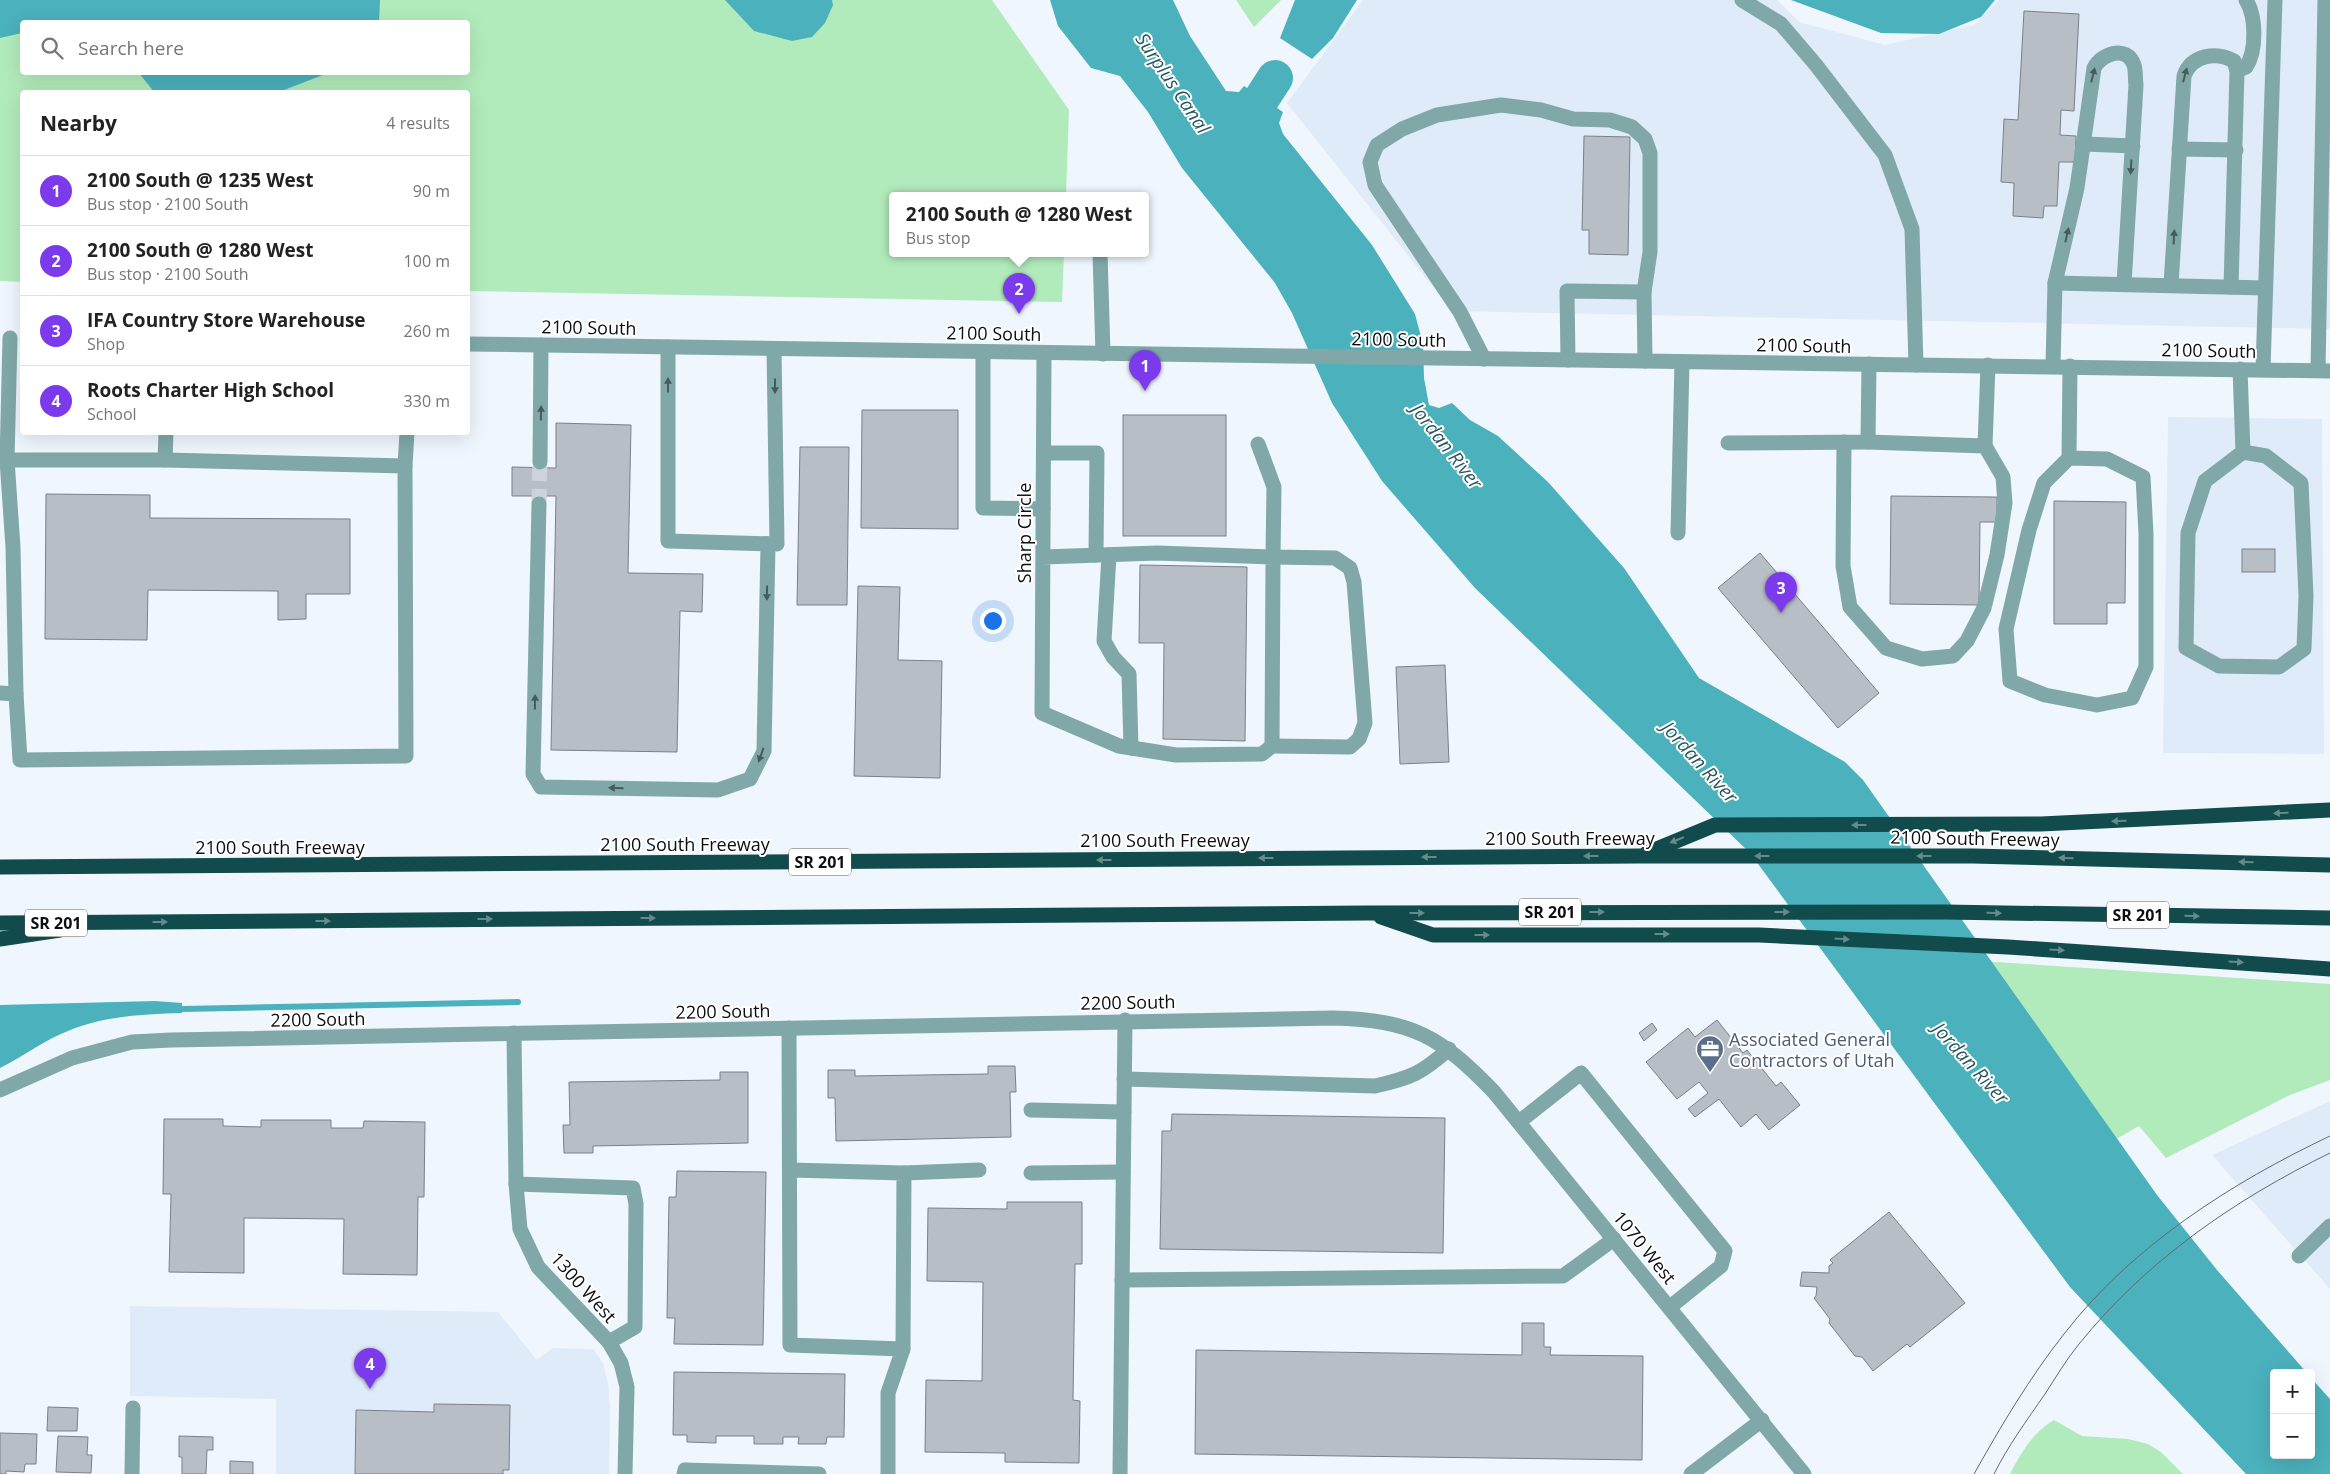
<!DOCTYPE html>
<meta charset="utf-8">
<style>
body{margin:0;font-family:"Open Sans",sans-serif;background:#f6f6f6;color:#222}
.controls{position:absolute;right:15px;bottom:15px;display:grid;overflow:hidden;border-radius:5px;box-shadow:0 5px 20px #0002}
.controls button{width:45px;height:45px;display:grid;place-items:center;padding:0;border:0;border-bottom:1px solid #e0e0e0;background:#fff;color:#222;font:25px sans-serif}
.you{position:absolute;left:992px;top:620px;width:18px;height:18px;margin:-12px;border:4px solid #fff;border-radius:50%;background:#1a73e8;box-shadow:0 0 0 8px #1a73e833}
.badge{display:grid;place-items:center;width:32px;height:32px;border-radius:50%;background:#7c3aed;color:#fff;font-size:16px;font-weight:700}
.pin{position:absolute;translate:-50% -41px;filter:drop-shadow(0 1px 2px #0008)}
.pin::after{content:'';position:absolute;top:26px;width:18px;height:15px;background:inherit;clip-path:polygon(0 0,100% 0,50% 100%)}
.popup{position:absolute;left:889px;top:192px;width:260px;height:65px;box-sizing:border-box;display:grid;place-content:center;border-radius:5px;background:#fff;filter:drop-shadow(0 1px 4px #0005);font-size:16px;white-space:nowrap;color:#767676}
.popup b{font-size:19px;color:#222}
.popup::after{content:'';position:absolute;left:50%;top:100%;margin-left:-10px;border:10px solid transparent;border-top-color:#fff}
.list{margin:0;padding:0;list-style:none}
h2{display:flex;justify-content:space-between;align-items:center;height:65px;margin:0;padding:0 20px;font-size:21px}
h2 small{font-size:16px;font-weight:400;color:#767676}
.list li{display:grid;grid-template-columns:32px 1fr auto;gap:15px;align-items:center;box-sizing:border-box;height:70px;padding:0 20px;border-top:1px solid #e0e0e0}
.list b{display:block;font-size:19px;white-space:nowrap}
.list p{margin:0;font-size:16px;white-space:nowrap;color:#767676}
.list em{font-size:16px;font-style:normal;color:#767676}
.icon{flex:none;width:28px;height:28px;fill:none;stroke:currentColor;stroke-width:2;stroke-linecap:round;stroke-linejoin:round}
.map{position:relative;flex:none;width:2330px;height:1474px;overflow:hidden}
.search{position:absolute;background:#fff;box-shadow:0 5px 20px #0002;left:20px;top:20px;width:450px;height:55px;display:flex;align-items:center;gap:12px;box-sizing:border-box;padding:0 18px;border-radius:5px;color:#767676;font-size:19px}
.panel{position:absolute;background:#fff;box-shadow:0 5px 20px #0002;left:20px;top:90px;width:450px;height:345px;border-radius:5px}
.map>svg:first-child{display:block}
.built{fill:#e0ebf9}
.green{fill:#b2ebbb;fill-rule:evenodd}
.water{fill:#4bb1bc}
.lines{fill:none;stroke-linecap:round;stroke-linejoin:round}
.stream{stroke:#4bb1bc;stroke-width:6}
.river{stroke:#4bb1bc;stroke-width:36}
.building{fill:#b8bec5;stroke:#7a8087}
.minor-tunnel{stroke:#cdd3da;stroke-width:15;stroke-dasharray:15 8;stroke-linecap:butt}
.minor{stroke:#81a8a8;stroke-width:15}
.highway{stroke:#114b4b;stroke-width:15}
.tram{stroke:#666a6f;stroke-width:1}
.oneway{fill:#465b5c}
.oneway2{fill:#648a8a}
.labels{text-anchor:middle;dominant-baseline:central;stroke-width:4;stroke-linejoin:round;paint-order:stroke}
.shield{fill:#fff;stroke:#555658;stroke-width:1}
.shield-label{font-size:16px;font-weight:bold;fill:#0c0e11}
.street-label{font-size:18px;fill:#0c0e11;stroke:#fff}
.service-label{font-size:18px;fill:#4e5e75;stroke:#fff;text-anchor:start}
.water-label{font-size:19px;font-style:italic;fill:#2a575c;stroke:#fff}
</style>
<div class="map">
<svg width="2330" height="1474" viewBox="0 0 2330 1474">
<rect width="100%" height="100%" fill="#eff6fd"/>
<g class="built">
<polygon points="1363,0 1777,0 1799,22 1885,45 1974,25 1999,0 2330,0 2330,329 1452,311 1287,103"/>
<polygon points="2168,417 2322,419 2324,754 2163,753"/>
<polygon points="2330,1101 2330,1289 2212,1155"/>
<polygon points="130,1306 498,1312 537,1360 553,1348 593,1349 603,1363 608,1383 610,1407 609,1474 503,1474 503,1470 509,1470 510,1406 434,1412 356,1410 355,1474 276,1474 276,1399 130,1396"/>
</g>
<g class="green">
<path d="M0,0H992L1069,110L1066,195H893V253H1064L1062,302L468,291V92H22V282L0,281ZM22,22H468V72H22Z"/>
<polygon points="1236,0 1281,0 1254,27"/>
<polygon points="1949,959 2330,984 2330,1080 2290,1095 2166,1158 2139,1126 2111,1142"/>
<path d="M2054,1420L2082,1436L2128,1439L2148,1444L2161,1452L2183,1474H2010C2021,1453 2033,1432 2054,1420Z"/>
</g>
<g class="water">
<polygon points="0,0 380,0 379,22 93,22 90,20 73,22 22,22 22,33 0,38"/>
<polygon points="725,0 832,0 833,5 825,23 812,37 792,41 754,31"/>
<polygon points="1050,0 1173,0 1190,36 1226,91 1239,92 1244,86 1283,112 1279,123 1283,134 1372,245 1415,314 1423,344 1424,378 1429,405 1439,408 1452,403 1470,420 1498,436 1548,482 1624,568 1699,678 1845,762 1863,780 2157,1195 2217,1270 2307,1373 2274,1373 2274,1455 2311,1455 2311,1378 2330,1399 2330,1474 2246,1474 2070,1287 1750,853 1475,588 1382,481 1332,403 1292,313 1275,283 1182,168 1148,112 1120,76 1091,68 1058,26"/>
<polygon points="1295,0 1357,0 1333,38 1312,59 1280,38"/>
<polygon points="1791,0 1995,0 1981,17 1939,34 1881,33"/>
<polygon points="139,73 328,73 279,92 154,92"/>
<path d="M155,1001L182,1003V1013C144,1014 103,1016 68,1031C44,1040 23,1057 0,1068V1005Z"/>
</g>
<g class="lines">
<polyline class="stream" points="182,1009 518,1002"/>
<polyline class="river" points="1241,143 1262,98 1275,78"/>
</g>
<g class="building">
<polygon points="2024,11 2079,14 2074,111 2061,110 2060,135 2076,136 2075,162 2059,162 2057,206 2044,206 2043,218 2013,216 2014,183 2001,182 2004,119 2018,120"/>
<polygon points="1584,136 1630,137 1628,255 1589,254 1589,230 1582,230"/>
<polygon points="862,410 958,410 958,529 861,528"/>
<rect x="1123" y="415" width="103" height="121"/>
<polygon points="556,423 631,425 628,573 703,574 702,612 680,611 677,752 551,750 556,496 512,496 512,467 556,468"/>
<polygon points="800,447 849,447 847,605 797,605"/>
<polygon points="46,494 150,495 150,518 350,519 350,594 306,594 306,619 278,620 278,591 148,590 147,640 45,639"/>
<polygon points="1891,496 1997,497 1997,522 1980,522 1979,605 1890,604"/>
<polygon points="2054,501 2126,502 2125,603 2107,603 2107,624 2054,624"/>
<rect x="2242" y="549" width="33" height="23"/>
<polygon points="1760,553 1879,693 1838,728 1718,588"/>
<polygon points="1140,565 1247,567 1245,741 1163,739 1164,643 1139,643"/>
<polygon points="858,586 900,587 898,660 942,661 940,778 854,776"/>
<polygon points="1445,665 1449,762 1400,764 1396,667"/>
<polygon points="1717,1020 1743,1053 1747,1050 1776,1086 1781,1082 1800,1105 1769,1130 1756,1114 1741,1127 1719,1099 1695,1117 1688,1109 1708,1093 1699,1082 1677,1099 1646,1062 1688,1028 1695,1037"/>
<polygon points="1652,1023 1657,1030 1644,1041 1639,1033"/>
<polygon points="988,1066 1015,1066 1016,1092 1010,1092 1011,1137 836,1141 835,1098 828,1098 828,1070 855,1070 855,1076 988,1074"/>
<polygon points="720,1072 748,1072 748,1143 593,1146 593,1153 564,1153 563,1125 570,1125 569,1082 720,1080"/>
<polygon points="1172,1114 1445,1118 1443,1253 1160,1249 1162,1131 1171,1131"/>
<polygon points="164,1119 223,1119 223,1126 261,1127 261,1120 331,1120 331,1128 363,1128 364,1121 425,1122 424,1197 418,1197 417,1275 343,1274 344,1219 244,1218 244,1273 169,1272 171,1194 163,1194"/>
<polygon points="677,1171 766,1172 763,1345 674,1344 675,1318 667,1318 669,1197 676,1197"/>
<polygon points="1007,1202 1082,1202 1082,1264 1075,1264 1073,1400 1080,1401 1079,1463 1005,1462 1005,1453 925,1452 926,1380 982,1381 983,1282 927,1281 928,1208 1007,1209"/>
<polygon points="1889,1212 1965,1303 1910,1347 1907,1344 1873,1371 1862,1357 1855,1356 1829,1323 1830,1319 1814,1298 1816,1296 1817,1287 1800,1286 1802,1272 1829,1273 1829,1266 1833,1263 1830,1260"/>
<polygon points="1522,1323 1544,1323 1544,1347 1551,1347 1550,1355 1643,1356 1642,1460 1195,1454 1196,1350 1522,1355"/>
<polygon points="674,1372 845,1374 844,1437 827,1437 826,1444 798,1444 799,1437 783,1437 783,1444 754,1444 754,1436 716,1436 716,1443 687,1442 687,1435 673,1435"/>
<polygon points="434,1404 510,1405 509,1470 503,1470 503,1474 355,1474 356,1410 434,1412"/>
<polygon points="48,1407 78,1408 77,1431 47,1431"/>
<polygon points="0,1433 37,1434 36,1464 25,1464 24,1472 6,1471 6,1474 0,1474"/>
<polygon points="58,1436 88,1437 87,1455 92,1455 91,1473 56,1472"/>
<polygon points="179,1436 213,1437 213,1450 207,1450 206,1474 182,1474 182,1457 179,1457"/>
<polygon points="230,1461 253,1462 253,1474 230,1474"/>
</g>
<g class="lines">
<polyline class="minor-tunnel" points="539,504 540,462"/>
<g class="minor">
<polyline points="1742,0 1781,24 1816,65 1885,155 1912,229 1916,365"/>
<path d="M2237,71L2246,67C2257,50 2256,16 2246,0"/>
<polyline points="2085,144 2133,146"/>
<polyline points="2179,149 2236,150"/>
<polyline points="1100,253 1103,354"/>
<path d="M2055,283L2077,188L2094,68C2101,54 2127,44 2134,65C2136,71 2135,79 2136,85L2124,284"/>
<path d="M2171,285L2184,76C2191,55 2216,51 2234,61L2237,71L2231,287"/>
<polyline points="10,338 7,460 165,460 166,432"/>
<polyline points="468,344 2330,371"/>
<polyline points="668,347 668,541 777,544 774,349"/>
<polyline points="983,352 983,508 1043,509"/>
<polyline points="1484,359 1460,312 1375,185 1370,162 1377,145 1402,129 1437,115 1501,105 1541,110 1573,119 1610,120 1632,127 1645,139 1650,153 1650,252 1644,292 1645,361"/>
<polyline points="1568,360 1567,291 1644,292"/>
<polyline points="2053,366 2055,283 2265,288"/>
<polyline points="2240,369 2243,452 2205,481 2188,533 2186,648 2219,666 2279,667 2304,649 2306,596 2301,483 2266,456 2243,452"/>
<polyline points="2263,369 2275,0"/>
<polyline points="2318,370 2325,0"/>
<polyline points="1844,442 1843,566 1850,607 1886,648 1922,659 1953,656 1967,641 1984,608 1997,555 2005,503 2003,477 1985,446"/>
<polyline points="1868,442 1985,446 1988,365"/>
<polyline points="1728,443 1868,442 1869,364"/>
<polyline points="1258,444 1274,487 1273,557 1335,558 1350,568 1354,582 1365,723 1359,739 1350,747 1272,746"/>
<polyline points="1044,453 1097,453 1096,555"/>
<polyline points="2069,458 2107,459 2143,477 2146,534 2146,667 2132,698 2097,705 2045,695 2010,681 2006,629 2029,530 2044,483 2069,458 2070,366"/>
<polyline points="0,460 7,460 13,547 16,694"/>
<polyline points="165,460 405,466 407,432"/>
<polyline points="540,462 541,345"/>
<polyline points="539,504 533,774 541,787 718,790 750,779 764,751 768,544"/>
<polyline points="1678,533 1682,362"/>
<polyline points="1109,555 1104,641 1113,657 1129,674 1131,748"/>
<polyline points="1043,557 1157,553 1273,557 1272,746 1262,754 1176,755 1119,746 1042,713 1044,353"/>
<polyline points="0,693 16,694 20,760 406,756 405,466"/>
<polyline points="789,1028 790,1345 903,1349 888,1393 888,1474"/>
<polyline points="514,1033 516,1184 520,1229 538,1267 609,1342 621,1363 627,1387 625,1474"/>
<path d="M1124,1079L1375,1086C1411,1078 1422,1073 1449,1049"/>
<path d="M0,1090L72,1058L132,1042L171,1040L1333,1018C1412,1020 1440,1036 1494,1092L1804,1474"/>
<polyline points="1031,1110 1124,1112"/>
<polyline points="1519,1122 1581,1073 1725,1251 1721,1266 1670,1307"/>
<polyline points="790,1170 904,1173 903,1349"/>
<polyline points="904,1173 979,1170"/>
<polyline points="1031,1173 1123,1172"/>
<polyline points="516,1184 633,1188 636,1204 635,1327 609,1342"/>
<polyline points="2299,1256 2330,1226"/>
<polyline points="1122,1280 1563,1276 1614,1239"/>
<polyline points="132,1474 133,1408"/>
<polyline points="684,1474 685,1470 819,1474"/>
<polyline points="1120,1474 1125,1020"/>
<polyline points="1691,1474 1762,1420"/>
</g>
<g class="highway">
<polyline points="1647,853 1715,825 2041,824 2330,810"/>
<polyline points="0,867 1640,856 1973,856 2330,865"/>
<polyline points="1381,917 1433,935 1759,935 2008,947 2330,969"/>
<polyline points="0,923 1368,913 1945,912 2330,918"/>
<polyline points="0,939 60,930"/>
</g>
<g class="tram">
<path d="M1974,1474C2001,1426 2030,1377 2064,1334C2132,1246 2231,1183 2330,1136"/>
<path d="M1994,1474C2008,1446 2027,1420 2045,1394C2056,1377 2066,1360 2079,1344C2147,1260 2234,1200 2330,1153"/>
</g>
</g>
<defs><path id="oneway-solid" d="M-6-.8H1V-3.2L6.5 0L1 3.2V.8H-6Z" transform="scale(1.25)"/></defs>
<g class="oneway">
<use href="#oneway-solid" transform="translate(2093 75) rotate(-76)"/>
<use href="#oneway-solid" transform="translate(2185 75) rotate(-75)"/>
<use href="#oneway-solid" transform="translate(2131 167) rotate(93)"/>
<use href="#oneway-solid" transform="translate(2067 235) rotate(-77)"/>
<use href="#oneway-solid" transform="translate(2174 237) rotate(-87)"/>
<use href="#oneway-solid" transform="translate(668 385) rotate(-90)"/>
<use href="#oneway-solid" transform="translate(775 386) rotate(90)"/>
<use href="#oneway-solid" transform="translate(541 413) rotate(-89)"/>
<use href="#oneway-solid" transform="translate(767 593) rotate(91)"/>
<use href="#oneway-solid" transform="translate(535 702) rotate(-89)"/>
<use href="#oneway-solid" transform="translate(761 755) rotate(110)"/>
<use href="#oneway-solid" transform="translate(616 788) rotate(-179)"/>
</g>
<g class="oneway2">
<use href="#oneway-solid" transform="translate(2281 813) rotate(177)"/>
<use href="#oneway-solid" transform="translate(2119 821) rotate(178)"/>
<use href="#oneway-solid" transform="translate(1859 825) rotate(180)"/>
<use href="#oneway-solid" transform="translate(1677 840) rotate(158)"/>
<use href="#oneway-solid" transform="translate(1591 856) rotate(180)"/>
<use href="#oneway-solid" transform="translate(1762 856) rotate(-180)"/>
<use href="#oneway-solid" transform="translate(1924 856) rotate(-180)"/>
<use href="#oneway-solid" transform="translate(1429 857) rotate(180)"/>
<use href="#oneway-solid" transform="translate(1266 858) rotate(180)"/>
<use href="#oneway-solid" transform="translate(2066 858) rotate(-179)"/>
<use href="#oneway-solid" transform="translate(1104 860) rotate(180)"/>
<use href="#oneway-solid" transform="translate(2246 862) rotate(-178)"/>
<use href="#oneway-solid" transform="translate(1597 912)"/>
<use href="#oneway-solid" transform="translate(1782 912)"/>
<use href="#oneway-solid" transform="translate(1417 913)"/>
<use href="#oneway-solid" transform="translate(1994 913) rotate(1)"/>
<use href="#oneway-solid" transform="translate(2192 916) rotate(1)"/>
<use href="#oneway-solid" transform="translate(648 918)"/>
<use href="#oneway-solid" transform="translate(485 919)"/>
<use href="#oneway-solid" transform="translate(323 921)"/>
<use href="#oneway-solid" transform="translate(160 922)"/>
<use href="#oneway-solid" transform="translate(1662 934)"/>
<use href="#oneway-solid" transform="translate(1482 935)"/>
<use href="#oneway-solid" transform="translate(1842 939) rotate(3)"/>
<use href="#oneway-solid" transform="translate(2057 950) rotate(4)"/>
<use href="#oneway-solid" transform="translate(2236 962) rotate(4)"/>
</g>
<defs>
<g id="office-pin" transform="scale(1.4375)"><path d="M0 17L-7.5 6A9.5 9.5 0 1 1 7.5 6Z" fill="#5c6f8a" stroke="#fff"/><path d="M-6-3h4V-5.5h4V-3h4V5H-6ZM-1-4.5V-3h2v-1.5ZM-6 0V1H6V0Z" fill="#fff"/></g>
</defs>
<g fill-rule="evenodd">
<use href="#office-pin" x="1710" y="1049"/>
</g>
<g class="labels">
<g class="shield">
<rect x="789" y="848.5" width="62" height="27" rx="4"/>
<rect x="1519" y="898.5" width="62" height="27" rx="4"/>
<rect x="2107" y="901.5" width="62" height="27" rx="4"/>
<rect x="25" y="909.5" width="62" height="27" rx="4"/>
</g>
<g class="shield-label">
<text x="820" y="862">SR 201</text>
<text x="1550" y="912">SR 201</text>
<text x="2138" y="915">SR 201</text>
<text x="56" y="923">SR 201</text>
</g>
<g class="street-label">
<text transform="translate(589 327) rotate(1)">2100 South</text>
<text transform="translate(994 333) rotate(1)">2100 South</text>
<text transform="translate(1399 339) rotate(1)">2100 South</text>
<text transform="translate(1804 345) rotate(1)">2100 South</text>
<text transform="translate(2209 350) rotate(1)">2100 South</text>
<text transform="translate(1024 533) rotate(-90)">Sharp Circle</text>
<text x="1570" y="838">2100 South Freeway</text>
<text transform="translate(1975 838) rotate(1)">2100 South Freeway</text>
<text x="1165" y="840">2100 South Freeway</text>
<text x="685" y="844">2100 South Freeway</text>
<text x="280" y="847">2100 South Freeway</text>
<text transform="translate(1128 1002) rotate(-1)">2200 South</text>
<text transform="translate(723 1011) rotate(-1)">2200 South</text>
<text transform="translate(318 1019) rotate(-1)">2200 South</text>
<text transform="translate(1645 1247) rotate(51)">1070 West</text>
<text transform="translate(584 1287) rotate(48)">1300 West</text>
</g>
<g class="service-label">
<text x="1729" y="1039">Associated General<tspan x="1729" dy="21">Contractors of Utah</tspan></text>
</g>
<g class="water-label">
<text transform="translate(1173 83) rotate(56)">Surplus Canal</text>
<text transform="translate(1447 446) rotate(52)">Jordan River</text>
<text transform="translate(1700 762) rotate(48)">Jordan River</text>
<text transform="translate(1971 1063) rotate(48)">Jordan River</text>
</g>
</g>
</svg>
<div class="controls">
<button>+</button>
<button>−</button>
</div>
<div class="you"></div>
<div class="pin badge" style="left:1145px;top:391px">1</div>
<div class="pin badge" style="left:1019px;top:314px">2</div>
<div class="popup"><b>2100 South @ 1280 West</b>Bus stop</div>
<div class="pin badge" style="left:1781px;top:613px">3</div>
<div class="pin badge" style="left:370px;top:1389px">4</div>
<div class="search"><svg class="icon" aria-label="search" viewBox="0 0 24 24"><circle cx="10" cy="10" r="6"/><path d="M15 15l6 6"/></svg>Search here</div>
<section class="panel">
<h2>Nearby<small>4 results</small></h2>
<ul class="list">
<li><span class="badge">1</span><div><b>2100 South @ 1235 West</b><p>Bus stop · 2100 South</p></div><em>90 m</em></li>
<li><span class="badge">2</span><div><b>2100 South @ 1280 West</b><p>Bus stop · 2100 South</p></div><em>100 m</em></li>
<li><span class="badge">3</span><div><b>IFA Country Store Warehouse</b><p>Shop</p></div><em>260 m</em></li>
<li><span class="badge">4</span><div><b>Roots Charter High School</b><p>School</p></div><em>330 m</em></li>
</ul>
</section>
</div>
